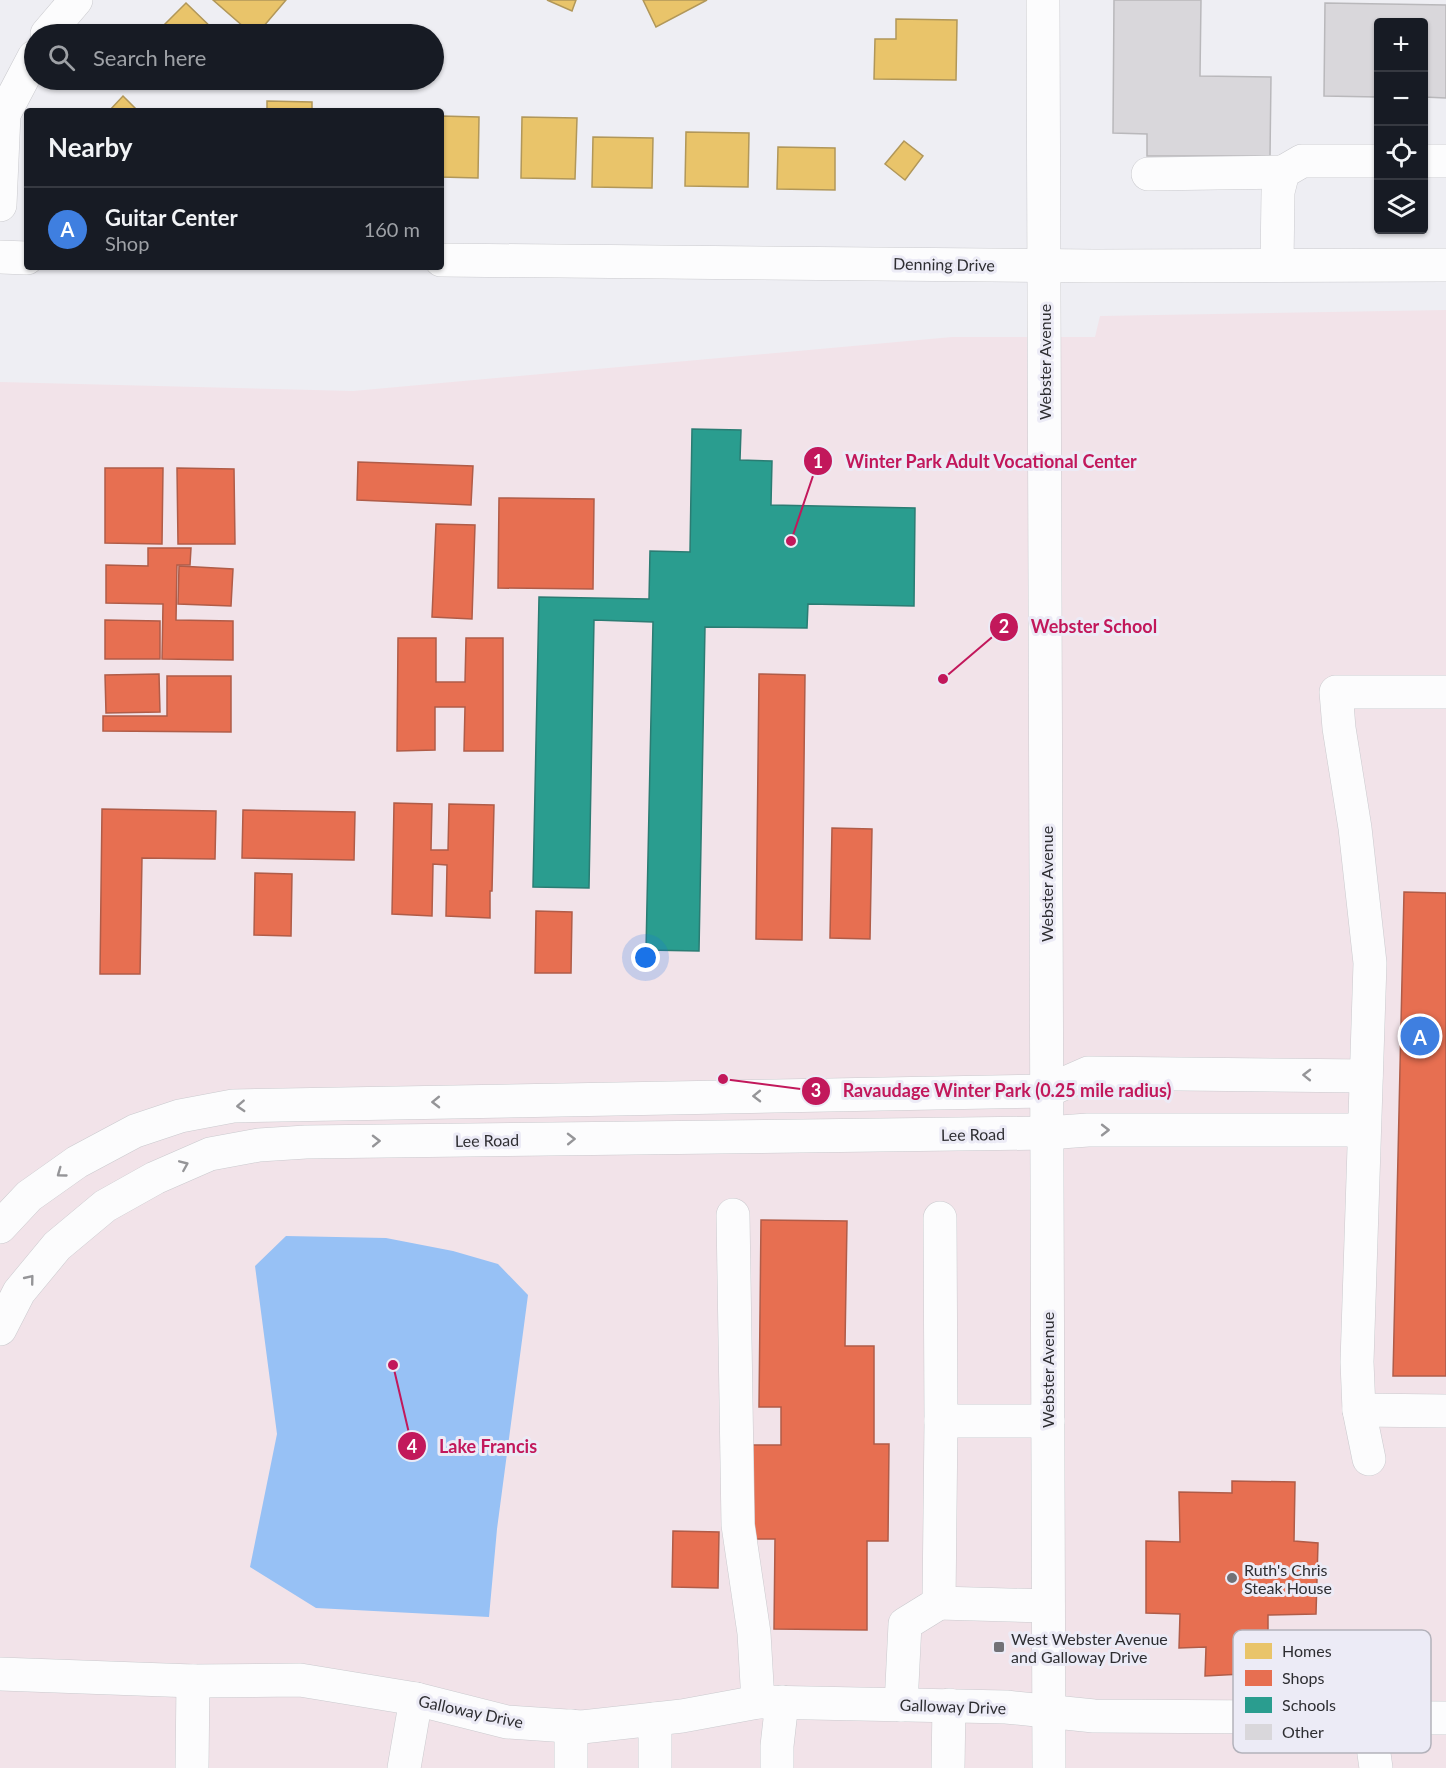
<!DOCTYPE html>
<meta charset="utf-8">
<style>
body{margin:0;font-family:Lato,sans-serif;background:#242831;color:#f1f3f6}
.controls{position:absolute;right:18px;top:18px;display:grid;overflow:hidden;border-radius:6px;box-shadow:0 2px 4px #0004}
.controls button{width:54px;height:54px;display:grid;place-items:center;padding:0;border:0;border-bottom:2px solid #363941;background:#171b24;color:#f1f3f6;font:30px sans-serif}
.you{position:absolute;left:646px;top:958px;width:21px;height:21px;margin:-15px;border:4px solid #fff;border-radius:50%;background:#1a73e8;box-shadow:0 0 0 9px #1a73e833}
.badge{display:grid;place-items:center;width:39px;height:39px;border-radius:50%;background:#0f766e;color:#fff;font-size:20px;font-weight:700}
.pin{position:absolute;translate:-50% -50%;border:3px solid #fff;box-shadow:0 2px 6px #0006}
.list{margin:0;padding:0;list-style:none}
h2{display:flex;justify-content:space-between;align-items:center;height:78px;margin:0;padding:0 24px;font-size:26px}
h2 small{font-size:20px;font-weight:400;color:#9ea1a6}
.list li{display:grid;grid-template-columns:39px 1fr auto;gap:18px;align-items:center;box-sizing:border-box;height:84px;padding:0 24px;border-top:2px solid #363941}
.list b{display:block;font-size:22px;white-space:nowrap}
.list p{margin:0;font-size:20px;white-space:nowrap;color:#9ea1a6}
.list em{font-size:20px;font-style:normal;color:#9ea1a6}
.icon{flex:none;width:33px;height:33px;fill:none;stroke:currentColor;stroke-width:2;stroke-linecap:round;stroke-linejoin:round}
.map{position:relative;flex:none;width:1446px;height:1768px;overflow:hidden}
.search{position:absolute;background:#171b24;box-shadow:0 2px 4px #0004;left:24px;top:24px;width:420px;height:66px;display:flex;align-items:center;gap:15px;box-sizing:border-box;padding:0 21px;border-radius:33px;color:#9ea1a6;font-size:22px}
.panel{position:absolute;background:#171b24;box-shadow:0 2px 4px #0004;left:24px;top:108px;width:420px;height:162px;border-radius:6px}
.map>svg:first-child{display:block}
.commercial{fill:#f2e3e9}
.water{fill:#97c1f5}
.homes{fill:#e9c46a;stroke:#b19759;stroke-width:1.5}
.shops{fill:#e76f51;stroke:#b05c48;stroke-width:1.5}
.schools{fill:#2a9d8f;stroke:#2b7c73;stroke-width:1.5}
.building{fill:#d9d7db;stroke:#b9b8bb;stroke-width:1.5}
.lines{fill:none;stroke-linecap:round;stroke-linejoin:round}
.minor-casing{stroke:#cacace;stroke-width:34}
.minor{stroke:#fcfcfd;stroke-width:33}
.oneway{stroke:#959598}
.poi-dot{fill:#717176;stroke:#ecebf6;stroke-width:2}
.labels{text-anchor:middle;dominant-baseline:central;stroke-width:6;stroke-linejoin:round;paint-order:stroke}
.street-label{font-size:16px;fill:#2e2e32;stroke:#ecebf6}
.poi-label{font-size:16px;fill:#2e2e32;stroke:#ecebf6;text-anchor:start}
.key{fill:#ecebf6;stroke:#b3b2bb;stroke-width:1.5}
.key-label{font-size:16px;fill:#2e2e32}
.leader{fill:none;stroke:#c2185b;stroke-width:2}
.callout-dot{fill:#c2185b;stroke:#ecebf6;stroke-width:2}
.mark-label{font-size:18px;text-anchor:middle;font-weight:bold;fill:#fff}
.callout-label{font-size:18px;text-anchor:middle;font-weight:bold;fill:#c2185b;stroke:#ecebf6;stroke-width:6;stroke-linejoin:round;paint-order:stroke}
</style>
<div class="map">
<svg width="1446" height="1768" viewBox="0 0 1446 1768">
<rect width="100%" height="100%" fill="#eeeef3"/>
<polygon class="commercial" points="1446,310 1446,1768 0,1768 0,382 353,391 952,337 1095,337 1100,316"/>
<polygon class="water" points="286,1236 386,1238 453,1251 498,1264 528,1295 497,1529 489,1617 316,1608 250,1567 277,1434 255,1266"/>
<g class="homes">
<polygon points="213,0 286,0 257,34 252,34"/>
<polygon points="547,0 576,0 572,11"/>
<polygon points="643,0 707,0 656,27"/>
<polygon points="186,3 218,34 155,34"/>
<polygon points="896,19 957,20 956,80 874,79 875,39 896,39"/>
<polygon points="177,80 194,80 186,88"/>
<polygon points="123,96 138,111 109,111"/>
<polygon points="267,101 312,102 312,111 267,111"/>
<polygon points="441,116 479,117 478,178 441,177"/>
<polygon points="522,117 577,118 575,179 521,178"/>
<polygon points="686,132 749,133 748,187 685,186"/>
<polygon points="593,137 653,138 652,188 592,187"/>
<polygon points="904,141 923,156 905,180 885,164"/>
<polygon points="778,147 835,148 835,190 777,189"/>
</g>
<g class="shops">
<polygon points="358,462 473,466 471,505 357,500"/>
<polygon points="105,468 163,468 162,544 105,543"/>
<polygon points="177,468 234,469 235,544 178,544"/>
<polygon points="499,498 594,499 593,589 498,588"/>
<polygon points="436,524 475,525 472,619 432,617"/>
<polygon points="148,548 191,548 190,565 177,565 176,620 233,621 233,660 162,659 163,604 106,603 106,565 148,566"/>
<polygon points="179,566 233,569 231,606 178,604"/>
<polygon points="105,620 160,621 160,659 105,659"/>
<polygon points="398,638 436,638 436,682 465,682 466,638 503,638 503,751 464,751 465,707 435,707 435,750 397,751"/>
<polygon points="159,674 160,712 106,713 105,675"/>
<polygon points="759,674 805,675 802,940 756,939"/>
<polygon points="167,676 231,676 231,732 103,731 103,716 167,716"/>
<polygon points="394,803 432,804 431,850 448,850 449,804 494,805 492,891 490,891 490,918 446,916 447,865 433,864 432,916 392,914"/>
<polygon points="102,809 216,811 215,859 142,858 140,974 100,974"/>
<polygon points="243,810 355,812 354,860 242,858"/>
<polygon points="832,828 872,829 870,939 830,938"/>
<polygon points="255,873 292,874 291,936 254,935"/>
<polygon points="1404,892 1446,893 1446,1376 1393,1376"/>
<polygon points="536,911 572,912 571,973 535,973"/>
<polygon points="761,1220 847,1221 845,1346 874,1346 874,1444 889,1444 888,1541 867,1541 867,1630 774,1629 775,1539 745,1539 746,1445 781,1445 781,1407 759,1407"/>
<polygon points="1232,1481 1295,1482 1294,1541 1318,1543 1316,1614 1268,1615 1268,1646 1242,1646 1242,1674 1205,1676 1206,1647 1179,1648 1180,1614 1146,1613 1146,1541 1180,1542 1179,1492 1232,1493"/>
<polygon points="673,1531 719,1532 718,1588 672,1587"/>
</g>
<polygon class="schools" points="692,429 741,430 740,460 772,461 771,505 915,508 914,606 808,604 807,628 705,627 699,951 646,950 653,622 594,620 589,888 533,887 539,597 649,599 650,551 690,552"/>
<g class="building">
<polygon points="1114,0 1201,0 1200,76 1271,77 1270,156 1147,156 1147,134 1113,133"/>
<polygon points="1325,3 1446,5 1446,98 1424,97 1424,22 1378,22 1378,97 1324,96"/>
</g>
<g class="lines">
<g class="minor-casing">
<g id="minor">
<polyline points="1043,0 1049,1768"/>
<polyline points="47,34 76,0"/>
<polyline points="1424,161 1446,161"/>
<polyline points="1148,174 1283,172"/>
<polyline points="0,205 4,114 34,57"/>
<polyline points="0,257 27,258"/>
<polyline points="441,260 1094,266 1446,265"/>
<polyline points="1277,265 1278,192 1283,172 1302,161 1378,161"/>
<polyline points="733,1215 738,1525 754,1633 758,1702"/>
<polyline points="940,1218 941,1421"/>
<polyline points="0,1227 29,1196 77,1162 135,1131 180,1116 233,1106 1047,1091 1088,1073 1366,1076"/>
<polyline points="0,1329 19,1292 57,1246 105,1206 155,1178 210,1154 259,1145 306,1142 1047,1133 1088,1130 1363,1130"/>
<polyline points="1359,1410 1446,1411"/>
<polyline points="1048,1421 941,1421 939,1603 1048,1606"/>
<polyline points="1369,1459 1359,1410 1357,1362 1370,963 1355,828 1339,728 1336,692 1446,692"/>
<polyline points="0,1674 193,1681 300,1680 416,1699 507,1722 582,1727 682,1716 758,1702 1006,1707 1094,1716 1446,1718"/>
<polyline points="901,1705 905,1624 939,1603"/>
<polyline points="1369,1718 1376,1768"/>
<polyline points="192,1768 193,1681"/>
<polyline points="404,1768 416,1699"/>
<polyline points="571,1768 571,1726"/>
<polyline points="655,1768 655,1719"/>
<polyline points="777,1768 777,1746 782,1702"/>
<polyline points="948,1768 949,1705"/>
</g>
</g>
<use href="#minor" class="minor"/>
</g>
<defs><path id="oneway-chevron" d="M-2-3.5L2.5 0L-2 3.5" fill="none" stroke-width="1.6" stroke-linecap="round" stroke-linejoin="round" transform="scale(1.5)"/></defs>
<g class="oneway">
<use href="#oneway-chevron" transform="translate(1307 1075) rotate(-179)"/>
<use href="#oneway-chevron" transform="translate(757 1096) rotate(179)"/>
<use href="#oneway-chevron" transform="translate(436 1102) rotate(179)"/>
<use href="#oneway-chevron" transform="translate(241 1106) rotate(177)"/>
<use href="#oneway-chevron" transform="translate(1105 1130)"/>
<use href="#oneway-chevron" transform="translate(571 1139) rotate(-1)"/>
<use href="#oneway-chevron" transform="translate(376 1141) rotate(-1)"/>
<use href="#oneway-chevron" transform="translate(184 1165) rotate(-23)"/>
<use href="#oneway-chevron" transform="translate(61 1173) rotate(144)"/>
<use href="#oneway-chevron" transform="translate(30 1279) rotate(-51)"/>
</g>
<g class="poi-dot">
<circle cx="1232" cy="1578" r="6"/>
<rect x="993" y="1641" width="12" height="12" rx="3"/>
</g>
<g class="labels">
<g class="street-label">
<text transform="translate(944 264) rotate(1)">Denning Drive</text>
<text transform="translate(1044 362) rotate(-90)">Webster Avenue</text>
<text transform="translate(1046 884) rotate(-90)">Webster Avenue</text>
<text transform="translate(973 1134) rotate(-1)">Lee Road</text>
<text transform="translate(487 1140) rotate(-1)">Lee Road</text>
<text transform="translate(1047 1370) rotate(-90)">Webster Avenue</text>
<text transform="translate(953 1706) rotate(2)">Galloway Drive</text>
<text transform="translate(471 1711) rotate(12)">Galloway Drive</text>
</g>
<g class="poi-label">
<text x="1244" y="1569">Ruth's Chris<tspan x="1244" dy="18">Steak House</tspan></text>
<text x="1011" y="1638">West Webster Avenue<tspan x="1011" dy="18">and Galloway Drive</tspan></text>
</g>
</g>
<rect x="1233" y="1630" width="198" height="123" rx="9" class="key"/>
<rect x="1245" y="1643" width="27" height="16" fill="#e9c46a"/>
<rect x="1245" y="1670" width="27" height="16" fill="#e76f51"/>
<rect x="1245" y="1697" width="27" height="16" fill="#2a9d8f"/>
<rect x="1245" y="1724" width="27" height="16" fill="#d9d7db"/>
<g class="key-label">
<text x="1282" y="1657">Homes</text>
<text x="1282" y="1684">Shops</text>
<text x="1282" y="1711">Schools</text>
<text x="1282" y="1738">Other</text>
</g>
<path class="leader" d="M791 541L818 461M943 679L1004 627M723 1079L816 1091M393 1365L412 1446"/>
<g class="callout-dot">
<circle cx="791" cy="541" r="6"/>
<circle cx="943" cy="679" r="6"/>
<circle cx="723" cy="1079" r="6"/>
<circle cx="393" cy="1365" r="6"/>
<circle cx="818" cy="461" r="15"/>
<circle cx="1004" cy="627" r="15"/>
<circle cx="816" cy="1091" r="15"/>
<circle cx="412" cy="1446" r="15"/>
</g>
<g class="mark-label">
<text x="818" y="468">1</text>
<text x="1004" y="633">2</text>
<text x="816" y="1097">3</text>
<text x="412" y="1453">4</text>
</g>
<g class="callout-label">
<text x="991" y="468">Winter Park Adult Vocational Center</text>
<text x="1094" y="633">Webster School</text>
<text x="1007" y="1097">Ravaudage Winter Park (0.25 mile radius)</text>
<text x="488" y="1453">Lake Francis</text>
</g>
</svg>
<div class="controls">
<button>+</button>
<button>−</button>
<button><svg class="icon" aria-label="locate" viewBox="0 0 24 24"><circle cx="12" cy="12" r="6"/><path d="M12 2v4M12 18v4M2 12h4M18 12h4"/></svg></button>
<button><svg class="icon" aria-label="layers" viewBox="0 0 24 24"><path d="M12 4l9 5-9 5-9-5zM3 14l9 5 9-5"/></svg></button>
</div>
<div class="you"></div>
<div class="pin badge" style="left:1420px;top:1036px;background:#3f7fe0">A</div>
<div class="search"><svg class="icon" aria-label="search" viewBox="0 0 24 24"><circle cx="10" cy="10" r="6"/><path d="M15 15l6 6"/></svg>Search here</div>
<section class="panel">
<h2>Nearby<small></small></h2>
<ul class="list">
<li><span class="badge" style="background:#3f7fe0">A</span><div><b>Guitar Center</b><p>Shop</p></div><em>160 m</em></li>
</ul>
</section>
</div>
